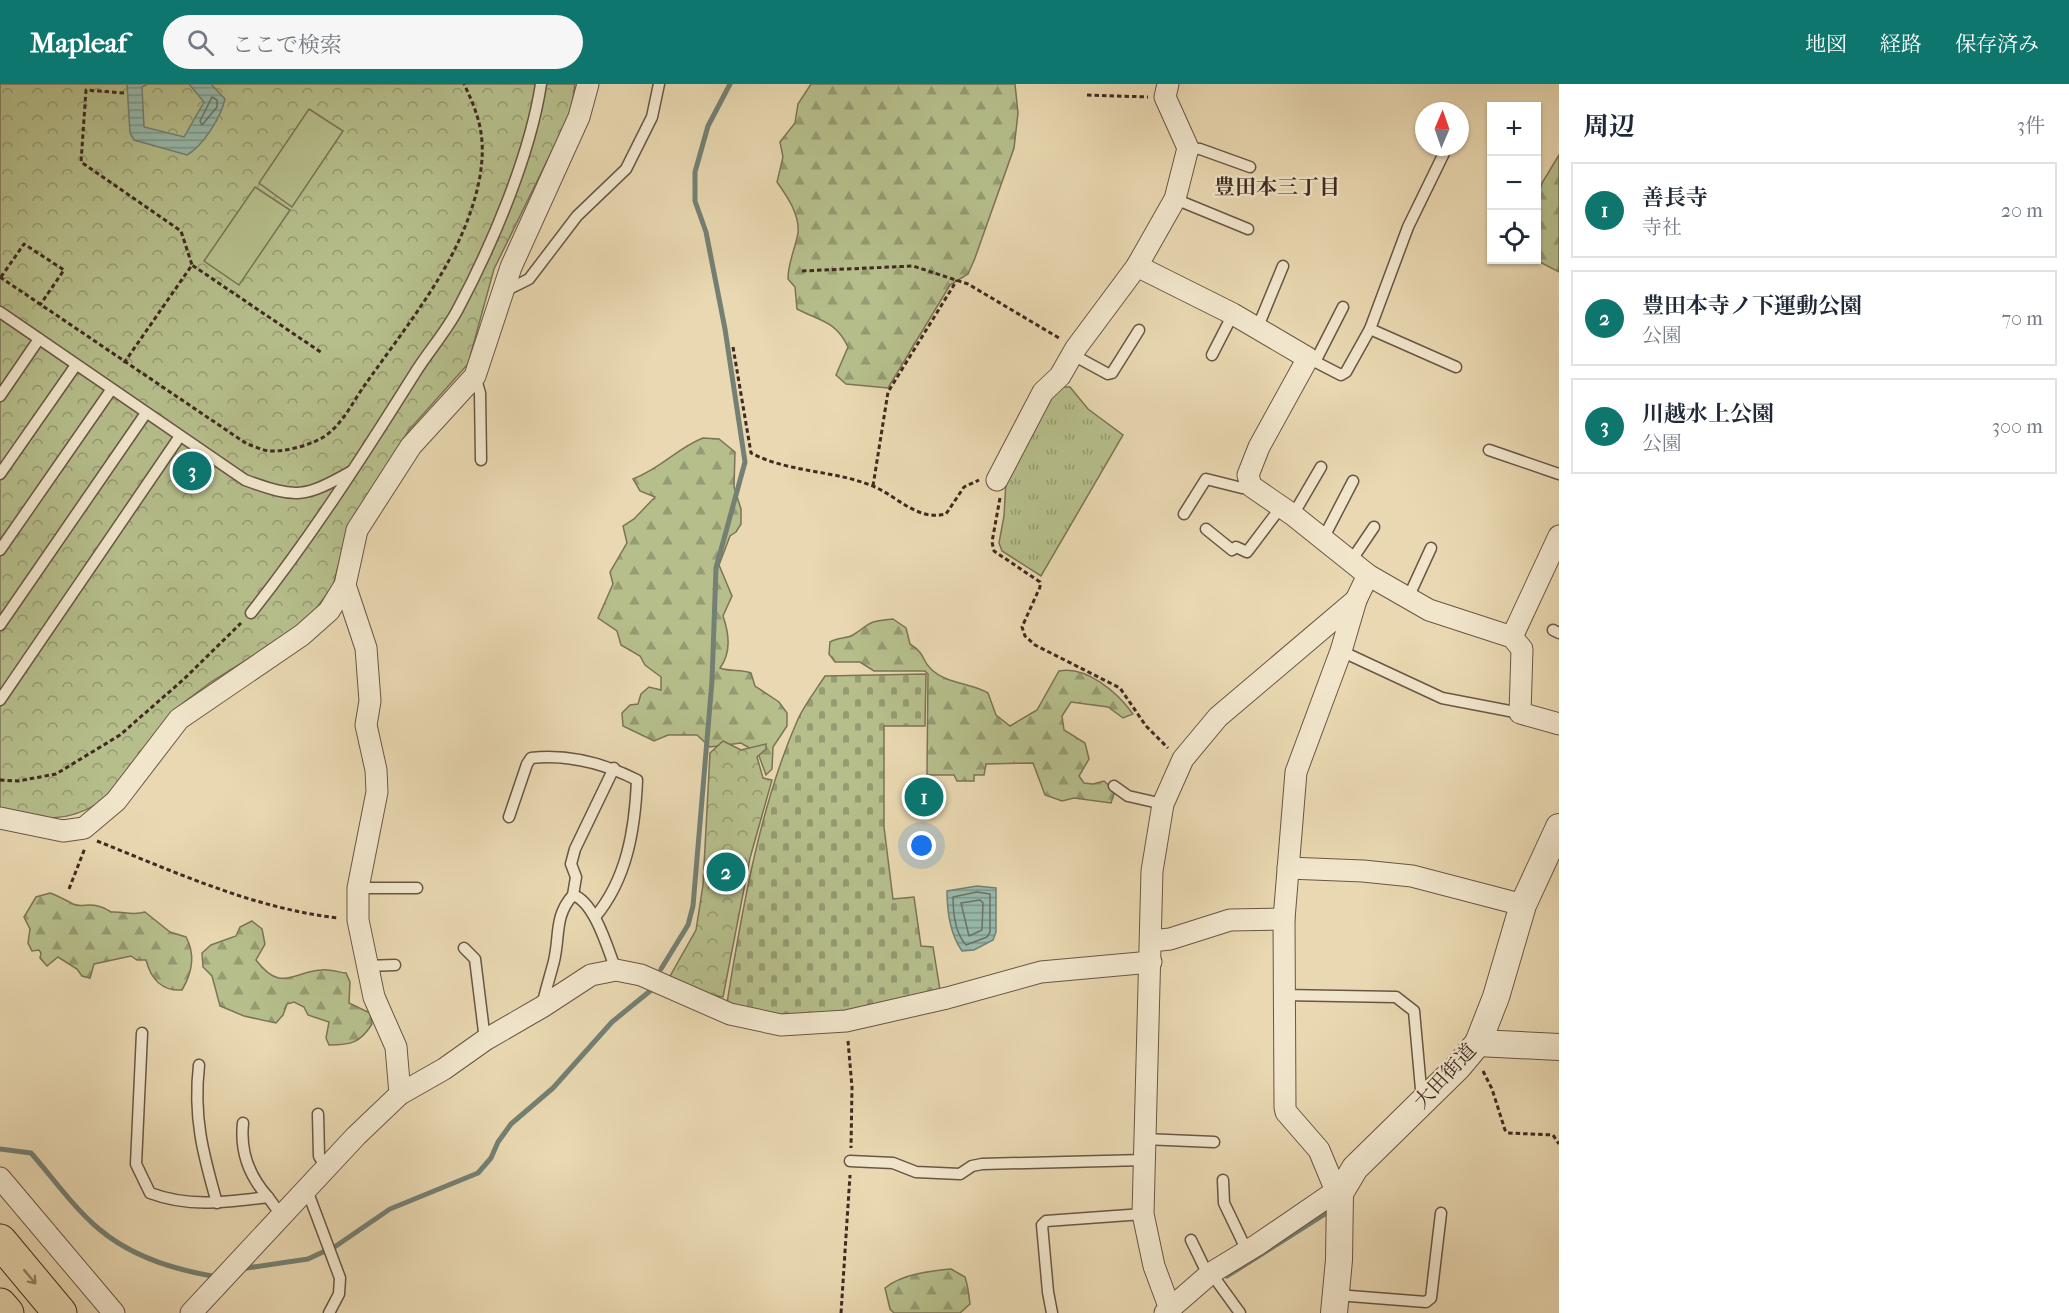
<!DOCTYPE html>
<html lang="ja">
<meta charset="utf-8">
<style>
body{margin:0;font-family:"IM FELL French Canon","Noto Serif JP",serif;background:#f6f6f7;color:#1f2937}
.controls{position:absolute;right:18px;top:18px;display:grid;overflow:hidden;border-radius:0px;box-shadow:0 2px 4px #0004}
.controls button{width:54px;height:54px;display:grid;place-items:center;padding:0;border:0;border-bottom:2px solid #e0e1e3;background:#fff;color:#1f2937;font:30px sans-serif}
.compass{position:absolute;left:1415px;top:18px;width:54px;height:54px;border-radius:50%;background:#fff;box-shadow:0 2px 4px #0004;rotate:2deg}
.you{position:absolute;left:922px;top:762px;width:21px;height:21px;margin:-15px;border:4px solid #fff;border-radius:50%;background:#1a73e8;box-shadow:0 0 0 9px #1a73e833}
.badge{display:grid;place-items:center;width:39px;height:39px;border-radius:50%;background:#0f766e;color:#fff;font-size:20px;font-weight:700}
.pin{position:absolute;translate:-50% -50%;border:3px solid #fff;box-shadow:0 2px 6px #0006}
.list{margin:0;padding:0;list-style:none}
h2{display:flex;justify-content:space-between;align-items:center;height:78px;margin:0;padding:0 24px;font-size:26px}
h2 small{font-size:20px;font-weight:400;color:#747a83}
.list li{display:grid;grid-template-columns:39px 1fr auto;gap:18px;align-items:center;box-sizing:border-box;height:96px;margin:0 12px 12px;padding:0 12px;border:2px solid #e0e1e3;border-radius:0px}
.list b{display:block;font-size:22px;white-space:nowrap}
.list p{margin:0;font-size:20px;white-space:nowrap;color:#747a83}
.list em{font-size:20px;font-style:normal;color:#747a83}
.icon{flex:none;width:33px;height:33px;fill:none;stroke:currentColor;stroke-width:2;stroke-linecap:round;stroke-linejoin:round}
.map{position:relative;flex:none;width:1559px;height:1229px;overflow:hidden}
header{display:flex;align-items:center;gap:36px;box-sizing:border-box;height:84px;padding:0 30px;background:#0f766e;color:#fff}
header strong{font-size:28px}
nav{display:flex;gap:33px;margin-inline-start:auto;font-size:21px}
.search{width:420px;height:54px;background:#f6f6f7;display:flex;align-items:center;gap:15px;box-sizing:border-box;padding:0 21px;border-radius:33px;color:#747a83;font-size:22px}
main{display:flex}
aside{flex:1;background:#fff}
.map>svg:first-child{display:block}
.grass{fill:url(#grass-tufts);stroke:#7b7456;stroke-width:1.5}
.forest{fill:url(#forest-firs);stroke:#7b7456;stroke-width:1.5}
.cemetery{fill:url(#cemetery-stones);stroke:#7b7456;stroke-width:1.5}
.park{fill:url(#park-crowns);stroke:#7b7456;stroke-width:1.5}
.garden{fill:#b6bf8c;stroke:#7b7456;stroke-width:1.5}
.water{fill:url(#water-rules);stroke:#748074;stroke-width:1.5}
.lines{fill:none;stroke-linecap:round;stroke-linejoin:round}
.shore{stroke:#6c7266;stroke-width:1.5}
.stream{stroke:#748074;stroke-width:5}
.service-casing{stroke:#6a5645;stroke-width:13}
.minor-casing{stroke:#6a5645;stroke-width:23}
.tertiary-casing{stroke:#6a5645;stroke-width:28}
.motorway-casing{stroke:#402a21;stroke-width:35}
.path{stroke:#402a21;stroke-width:3;stroke-dasharray:4.5 3;stroke-linecap:butt}
.service{stroke:#f1e6cc;stroke-width:10}
.minor{stroke:#f1e6cc;stroke-width:21}
.tertiary{stroke:#f1e6cc;stroke-width:26}
.motorway{stroke:#e9d8b1;stroke-width:33}
.oneway{stroke:#948169}
.labels{text-anchor:middle;dominant-baseline:central;stroke-width:4.5;stroke-linejoin:round;paint-order:stroke}
.street-label{font-size:20px;fill:#402a21;stroke:#f1e6cc}
.neighbourhood-label{font-size:21px;font-weight:bold;fill:#402a21;stroke:#f1e6cc}
</style>
<header>
<strong>Mapleaf</strong>
<div class="search"><svg class="icon" aria-label="search" viewBox="0 0 24 24"><circle cx="10" cy="10" r="6"/><path d="M15 15l6 6"/></svg>ここで検索</div>
<nav><a>地図</a><a>経路</a><a>保存済み</a></nav>
</header>
<main>
<div class="map">
<svg width="1559" height="1229" viewBox="0 0 1559 1229">
<defs>
<pattern id="grass-tufts" width="24" height="20" patternUnits="userSpaceOnUse" patternTransform="scale(1.5)"><rect width="24" height="20" fill="#b6bf8c"/><path d="M3 7l-1-3M5 7V3M7 7l1-3M15 17l-1-3M17 17v-4M19 17l1-3" fill="none" stroke="#959b72"/></pattern>
<pattern id="forest-firs" width="22" height="20" patternUnits="userSpaceOnUse" patternTransform="scale(1.5)"><rect width="22" height="20" fill="#b6bf8c"/><path d="M5 1l3.5 6h-7zM16 11l3.5 6h-7z" fill="#959b72"/></pattern>
<pattern id="cemetery-stones" width="16" height="16" patternUnits="userSpaceOnUse" patternTransform="scale(1.5)"><rect width="16" height="16" fill="#b6bf8c"/><path d="M2 7V4a2 2 0 0 1 4 0v3zM10 15v-3a2 2 0 0 1 4 0v3z" fill="#959b72"/></pattern>
<pattern id="park-crowns" width="20" height="18" patternUnits="userSpaceOnUse" patternTransform="scale(1.5)"><rect width="20" height="18" fill="#b6bf8c"/><path d="M2 6a3 3 0 1 1 6 0M12 15a3 3 0 1 1 6 0" fill="none" stroke="#959b72"/></pattern>
<pattern id="water-rules" width="6" height="5" patternUnits="userSpaceOnUse" patternTransform="scale(1.5)"><rect width="6" height="5" fill="#97baac"/><path d="M0 2.5h6" fill="none" stroke="#7d978c"/></pattern>
</defs>
<rect width="100%" height="100%" fill="#e9d8b1"/>
<filter id="stains"><feTurbulence type="fractalNoise" baseFrequency=".00333" numOctaves="4"/><feColorMatrix values="0 0 0 0 .2 0 0 0 0 .09 0 0 0 0 .02 0 0 0 .5 -.17"/></filter>
<radialGradient id="worn" r=".72"><stop offset=".6" stop-color="#630" stop-opacity="0"/><stop offset="1" stop-color="#630" stop-opacity=".3"/></radialGradient>
<polygon class="grass" points="1061,303 1070,303 1088,325 1123,351 1041,492 1002,467 999,459 1004,432 1006,397 1043,320"/>
<g class="forest">
<path d="M811,0H1015L1018,29L1014,64L975,174L968,190L950,201L888,304L846,300L836,291L848,263C836,237 820,237 797,225L795,203L788,195C788,178 795,166 798,149C800,131 787,112 777,98L783,73L780,58L795,39L798,20Z"/>
<polygon points="1559,71 1559,188 1536,176 1537,117 1542,99"/>
<path d="M703,354L719,355L735,368L734,403L741,425V440L736,448L730,452L719,481L732,512L723,532C729,549 732,568 720,584C731,588 740,585 751,589L755,602L779,618L787,629V642L773,663L772,685L766,691L758,669L741,659L710,663L697,651H668L654,657L623,642L622,629L630,621L638,620L641,610L649,603L661,606V593L645,581L640,572L621,561L617,547L598,534L613,500L610,488L627,459L623,442L634,435L655,413L640,407L633,395C662,384 677,364 703,354Z"/>
<path d="M893,535L906,544L910,560C927,571 921,576 931,585C946,600 971,599 988,609L996,631L1010,642L1037,626L1059,587C1086,581 1118,609 1133,630L1123,634L1108,623L1071,618L1062,632L1064,646L1085,659L1089,675L1079,692L1084,699L1093,700L1104,697L1115,707L1111,719L1074,714L1062,717L1045,711L1033,679L986,680L984,691H974V697H957L954,691H927L928,590L925,587H874L860,578H835L829,570L830,558C838,553 846,555 853,551C873,538 866,538 893,535Z"/>
<path d="M50,809C59,812 65,816 73,820C84,825 91,815 111,828C123,827 132,832 145,828L170,848L186,853C196,871 192,889 182,906C161,907 151,895 146,876H137L131,872L94,880L90,894L82,892L77,885L58,873L47,882L40,874L41,869L39,866L32,867L28,859L30,845L24,833L36,813Z"/>
<path d="M252,837L262,845L265,860L256,876C281,909 292,888 321,886C329,885 338,888 346,889L350,898L349,919L370,929L372,940C360,959 351,961 329,961L326,954L329,938L308,931L304,923L294,918L287,920L283,931L276,939L244,932L220,922L212,892L203,883L202,869L211,861L236,852L240,843Z"/>
<path d="M951,1185L965,1193C968,1202 969,1211 970,1220L960,1229H894L890,1225L885,1204C902,1190 930,1187 951,1185Z"/>
</g>
<path class="cemetery" d="M926,590L925,642H884V743L893,815L914,813L921,862L933,863L940,906C889,919 820,937 768,929C755,927 741,923 727,919C742,826 760,721 798,635C805,620 816,606 825,592Z"/>
<g class="park">
<path d="M0,0H575L571,28L494,185L468,280L409,346L348,444L333,502L312,530L291,548L211,598L183,619L103,716C66,741 41,735 0,725Z"/>
<polygon points="723,657 741,666 766,660 766,665 757,673 763,694 772,696 750,774 723,913 699,909 669,894 696,846 703,801 710,669"/>
</g>
<g class="garden">
<polygon points="309,25 343,47 292,123 259,99"/>
<polygon points="255,103 290,126 239,201 204,177"/>
</g>
<g class="water">
<path d="M127,0H148L142,3L144,43L184,53L204,18L189,0H211L225,15C221,33 203,62 187,71L134,56L130,49Z"/>
<path d="M977,802L996,804V848L993,856L974,866L962,867C950,850 947,828 947,807Z"/>
</g>
<g class="lines">
<g class="shore">
<polygon points="212,13 217,16 217,23 202,41 200,37"/>
<path d="M977,808L990,810V848L987,853L966,861C955,849 953,828 953,813Z"/>
<polygon points="980,816 983,819 982,846 969,852 961,819"/>
</g>
<g class="stream">
<polyline points="661,885 688,841 693,822 712,597 716,484 745,378 725,245 706,148 695,117 695,88 708,42 730,0"/>
<path d="M0,1065L31,1069C53,1094 74,1124 99,1145C131,1172 171,1185 212,1192"/>
<polyline points="333,1164 390,1125 478,1089 491,1074 498,1058 511,1040 553,1004 612,938 650,907"/>
<polyline points="240,1185 308,1175 325,1167"/>
<polyline points="1227,1192 1325,1130"/>
</g>
<g class="service-casing">
<g id="service">
<polyline points="1188,64 1200,65 1250,83"/>
<polyline points="1175,115 1248,145"/>
<polyline points="505,207 529,195 577,132 626,85 652,33 659,0"/>
<path d="M0,228L245,396C297,415 304,414 352,387"/>
<polyline points="1257,245 1283,182"/>
<polyline points="1370,245 1456,283"/>
<polyline points="1073,271 1108,290 1112,289 1139,246"/>
<polyline points="1212,271 1233,230"/>
<polyline points="1308,274 1341,291 1346,288 1370,245 1408,143 1447,63"/>
<polyline points="1315,278 1343,223"/>
<polyline points="475,292 480,309 481,376"/>
<polyline points="0,312 39,255"/>
<polyline points="1489,366 1559,390"/>
<polyline points="0,390 76,281"/>
<polyline points="1184,430 1206,395 1242,404 1251,402"/>
<polyline points="1293,431 1321,383"/>
<polyline points="1206,445 1232,466 1236,463 1247,468 1281,423"/>
<polyline points="1323,455 1353,397"/>
<polyline points="0,466 111,306"/>
<polyline points="1351,477 1374,443"/>
<polyline points="1408,514 1431,464"/>
<path d="M251,529C311,453 363,372 415,289C428,268 446,248 458,225C492,161 530,72 541,0"/>
<polyline points="0,541 146,329"/>
<polyline points="1553,546 1559,549"/>
<polyline points="1341,567 1442,614 1520,629"/>
<polyline points="0,616 180,352"/>
<polyline points="1114,702 1128,712 1163,720"/>
<path d="M509,733L527,680L531,674C568,670 605,680 637,696C635,745 627,795 595,833"/>
<polyline points="358,804 417,804"/>
<polyline points="573,811 576,793 571,780 575,765 614,684"/>
<polyline points="464,864 475,875 485,956"/>
<polyline points="366,882 395,881"/>
<polyline points="1283,911 1396,913 1414,927 1422,1016"/>
<path d="M542,923C545,907 550,893 554,877C560,852 554,832 573,811C595,818 608,866 616,886"/>
<path d="M142,949L136,1080L150,1109C190,1124 227,1118 268,1113L281,1131"/>
<path d="M199,981C193,1033 203,1070 217,1119"/>
<polyline points="318,1030 319,1072 326,1084"/>
<path d="M243,1039C240,1067 249,1092 268,1113"/>
<polyline points="1144,1055 1214,1058"/>
<polyline points="850,1077 893,1079 916,1088 960,1090 972,1082 982,1080 1144,1076"/>
<polyline points="1223,1096 1224,1119 1247,1167"/>
<polyline points="307,1106 340,1194 339,1210 329,1229"/>
<polyline points="1191,1156 1208,1191"/>
<polyline points="1211,1189 1240,1229"/>
<polyline points="1337,1211 1426,1218 1431,1214 1441,1129"/>
<polyline points="1052,1229 1048,1208 1042,1141 1046,1137 1143,1130"/>
</g>
</g>
<g class="minor-casing">
<g id="minor">
<polyline points="1137,182 1233,230 1308,274 1259,363 1248,391 1251,402 1293,431 1368,491 1356,516 1341,567 1296,688 1284,835 1285,1023 1286,1028 1319,1066 1336,1107"/>
<polyline points="997,396 1043,308 1060,292 1076,264 1137,182 1175,115 1188,64 1165,13 1168,0"/>
<polyline points="1368,491 1429,526 1512,553 1522,565 1520,629 1559,640"/>
<polyline points="345,501 366,564 370,617 366,641 376,686 377,708 358,804 358,836 374,913 396,963 400,1010"/>
<polyline points="1512,553 1559,452"/>
<polyline points="0,734 63,747 84,744 116,717 179,635 302,551 329,527 345,501 357,446 411,362 475,292 511,183 579,33 588,0"/>
<polyline points="1288,784 1363,787 1412,792 1523,821"/>
<polyline points="1151,857 1170,855 1230,836 1284,835"/>
<polyline points="0,1094 114,1229"/>
<polyline points="1170,1225 1154,1182 1143,1130 1152,787 1163,720 1183,675 1218,633 1356,516"/>
<polyline points="191,1229 356,1052 400,1010 444,985 485,956 542,923 591,891 616,886 641,891 730,930 781,941 846,937 947,914 1041,888 1151,878"/>
<polyline points="1165,1229 1211,1189 1257,1161 1336,1107 1340,1109"/>
</g>
</g>
<g class="tertiary-casing">
<g id="tertiary">
<polyline points="1478,959 1559,963"/>
<polyline points="1334,1229 1339,1176 1340,1109 1355,1084 1458,983 1478,959 1496,913 1523,821 1559,743"/>
</g>
</g>
<g class="motorway-casing">
<g id="motorway">
<polyline points="0,1157 60,1229"/>
<polyline points="0,1221 7,1229"/>
</g>
</g>
<g class="path">
<polyline points="124,9 86,6 81,78 181,147 192,181"/>
<polyline points="1087,11 1148,13"/>
<polyline points="802,187 913,182 968,200 1059,254"/>
<path d="M0,193L247,360C254,362 262,366 269,367C285,368 312,361 325,352C344,339 354,315 367,298C412,234 466,170 480,92C486,55 480,33 464,0"/>
<polyline points="1,193 24,160 64,186 40,221"/>
<path d="M733,263L751,369C789,389 836,386 875,403C899,414 918,437 946,430L964,403L979,396"/>
<polyline points="124,279 192,181 322,269"/>
<polyline points="873,402 888,308 957,196"/>
<polyline points="1000,414 992,458 994,467 1040,498 1040,503 1022,543 1025,552 1035,561 1120,604 1146,642 1168,664"/>
<polyline points="0,696 18,697 56,690 120,651 184,595 241,539"/>
<path d="M97,757C175,788 255,825 339,834"/>
<polyline points="69,805 85,764"/>
<polyline points="848,957 852,1003 851,1064"/>
<polyline points="1483,987 1492,1005 1505,1046 1508,1049 1553,1051 1559,1060"/>
<polyline points="841,1229 850,1091"/>
</g>
<use href="#service" class="service"/>
<use href="#minor" class="minor"/>
<use href="#tertiary" class="tertiary"/>
<use href="#motorway" class="motorway"/>
</g>
<defs><path id="oneway-shaft" d="M-6 0H5M1.5-3L5.5 0L1.5 3" fill="none" stroke-width="1.6" stroke-linecap="round" stroke-linejoin="round" transform="scale(1.5)"/></defs>
<use class="oneway" href="#oneway-shaft" transform="translate(30 1193) rotate(50)"/>
<g class="labels">
<g class="street-label">
<text transform="translate(1445 992) rotate(-47)">大田街道</text>
</g>
<g class="neighbourhood-label">
<text x="1277" y="103">豊田本三丁目</text>
</g>
</g>
<rect width="100%" height="100%" filter="url(#stains)"/>
<rect width="100%" height="100%" fill="url(#worn)"/>
</svg>
<div class="controls">
<button>+</button>
<button>−</button>
<button><svg class="icon" aria-label="locate" viewBox="0 0 24 24"><circle cx="12" cy="12" r="6"/><path d="M12 2v4M12 18v4M2 12h4M18 12h4"/></svg></button>
</div>
<svg class="compass" viewBox="-18 -18 36 36"><path d="M0-13l5 13h-10z" fill="#e53935"/><path d="M0 13l5-13h-10z" fill="#747a83"/></svg>
<div class="you"></div>
<div class="pin badge" style="left:924px;top:713px">1</div>
<div class="pin badge" style="left:726px;top:788px">2</div>
<div class="pin badge" style="left:192px;top:387px">3</div>
</div>
<aside>
<h2>周辺<small>3件</small></h2>
<ul class="list">
<li><span class="badge">1</span><div><b>善長寺</b><p>寺社</p></div><em>20 m</em></li>
<li><span class="badge">2</span><div><b>豊田本寺ノ下運動公園</b><p>公園</p></div><em>70 m</em></li>
<li><span class="badge">3</span><div><b>川越水上公園</b><p>公園</p></div><em>300 m</em></li>
</ul>
</aside>
</main>
